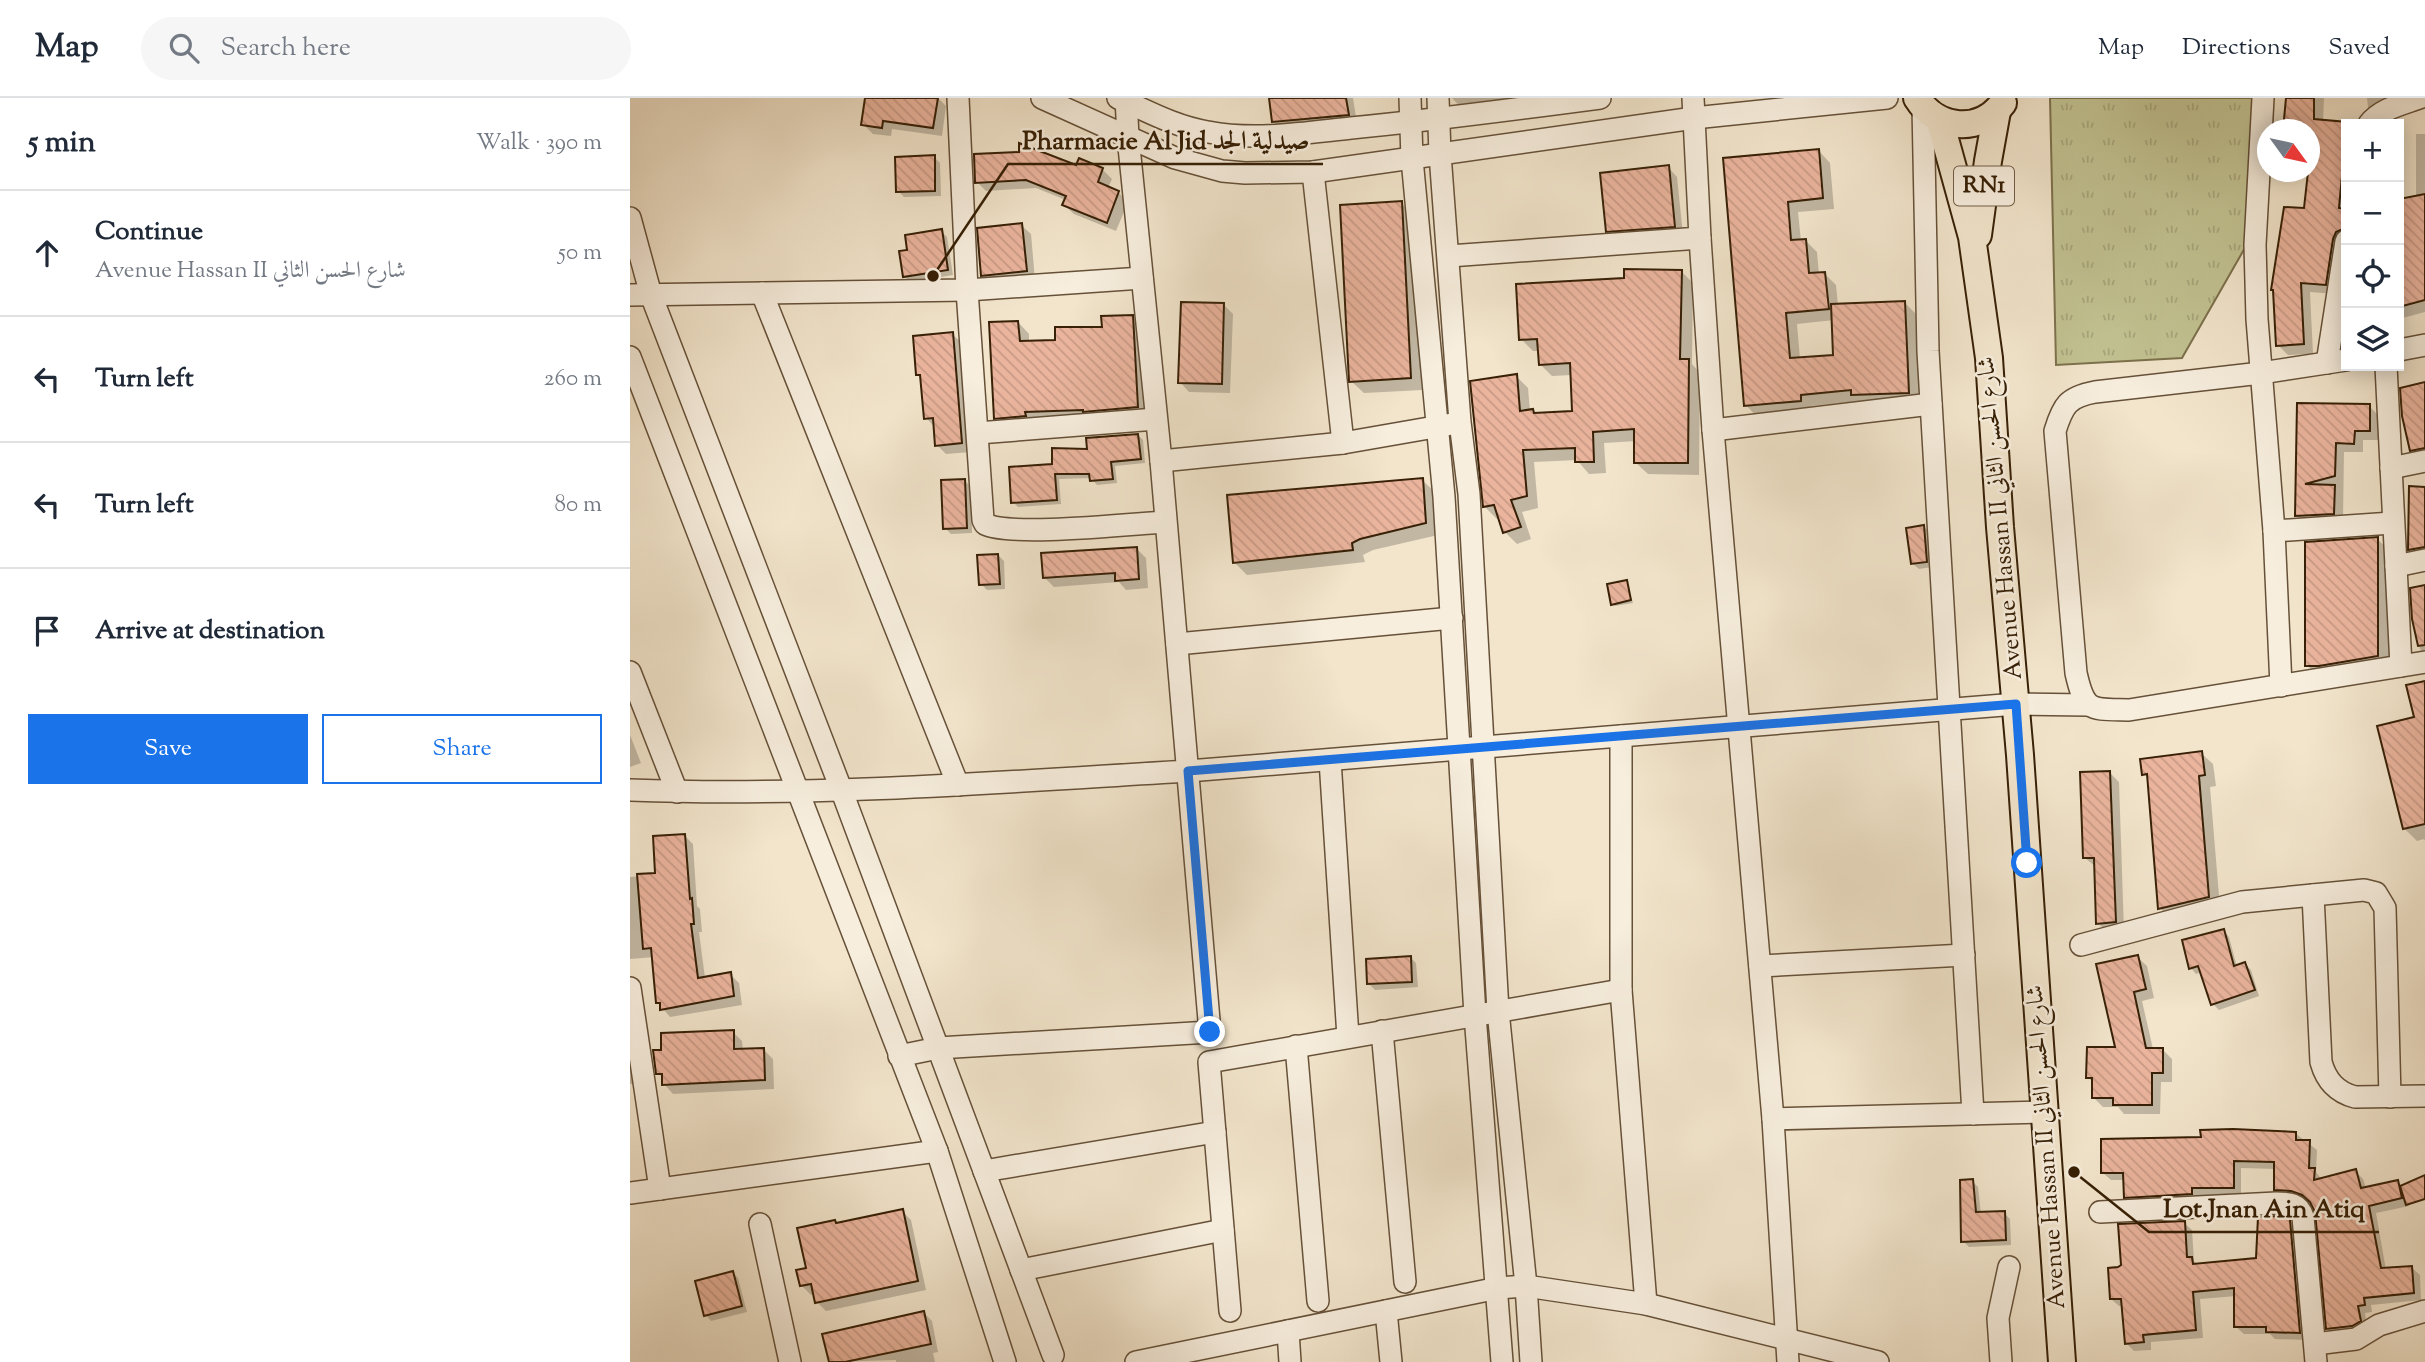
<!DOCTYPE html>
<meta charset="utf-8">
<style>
body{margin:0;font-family:"Sorts Mill Goudy",Amiri,serif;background:#f6f6f7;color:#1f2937}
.controls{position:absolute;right:21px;top:21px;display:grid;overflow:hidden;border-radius:0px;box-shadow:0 4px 18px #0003}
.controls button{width:63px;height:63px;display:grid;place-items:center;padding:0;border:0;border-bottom:2px solid #e0e1e3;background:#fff;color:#1f2937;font:35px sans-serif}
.compass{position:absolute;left:1627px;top:21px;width:63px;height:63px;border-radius:50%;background:#fff;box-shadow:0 4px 18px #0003;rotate:123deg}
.stop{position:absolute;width:21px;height:21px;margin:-16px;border:5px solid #1a73e8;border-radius:50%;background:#fff}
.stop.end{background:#1a73e8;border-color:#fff;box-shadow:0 2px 7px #0008}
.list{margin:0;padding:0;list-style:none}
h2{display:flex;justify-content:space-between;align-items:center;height:91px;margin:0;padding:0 28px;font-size:30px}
h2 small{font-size:23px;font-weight:400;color:#747a83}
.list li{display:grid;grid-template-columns:46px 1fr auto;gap:21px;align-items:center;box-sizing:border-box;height:126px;padding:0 28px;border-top:2px solid #e0e1e3}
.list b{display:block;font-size:26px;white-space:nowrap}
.list p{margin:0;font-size:23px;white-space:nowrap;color:#747a83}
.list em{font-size:23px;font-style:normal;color:#747a83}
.actions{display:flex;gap:14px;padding:21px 28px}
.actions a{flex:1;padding:16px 0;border:2px solid #1a73e8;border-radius:0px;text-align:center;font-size:24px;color:#1a73e8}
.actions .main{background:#1a73e8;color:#fff}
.icon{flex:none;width:38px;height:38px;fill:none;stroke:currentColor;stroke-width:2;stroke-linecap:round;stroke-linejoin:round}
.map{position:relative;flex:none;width:1795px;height:1264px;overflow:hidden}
header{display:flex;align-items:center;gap:42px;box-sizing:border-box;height:98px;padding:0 35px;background:#fff;border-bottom:2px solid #e0e1e3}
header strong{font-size:33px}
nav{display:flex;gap:38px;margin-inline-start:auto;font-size:24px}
.search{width:490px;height:63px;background:#f6f6f7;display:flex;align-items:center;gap:18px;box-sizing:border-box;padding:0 24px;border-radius:38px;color:#747a83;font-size:26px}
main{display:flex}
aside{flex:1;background:#fff}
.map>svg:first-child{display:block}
.grass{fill:url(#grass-tufts);stroke:#7c714c;stroke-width:2}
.shadow{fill:#0003;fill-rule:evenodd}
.building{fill:url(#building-back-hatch);stroke:#372006;stroke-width:2}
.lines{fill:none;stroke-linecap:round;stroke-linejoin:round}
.minor-casing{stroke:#665138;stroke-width:24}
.major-casing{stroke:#372006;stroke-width:30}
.minor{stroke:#f7eede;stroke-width:21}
.major{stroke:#f2e5cc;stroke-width:26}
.route{stroke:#1a73e8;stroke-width:9}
.labels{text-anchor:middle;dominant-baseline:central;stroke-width:5;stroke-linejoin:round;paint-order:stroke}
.shield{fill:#f7eede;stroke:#715e47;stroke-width:2}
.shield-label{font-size:23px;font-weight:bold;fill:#372006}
.street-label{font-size:24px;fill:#372006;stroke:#f7eede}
.leader{fill:none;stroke:#372006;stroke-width:2.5}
.callout-dot{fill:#372006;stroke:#f7eede;stroke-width:2.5}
.callout-label{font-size:26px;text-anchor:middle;font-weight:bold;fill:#372006;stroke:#f7eede;stroke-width:5;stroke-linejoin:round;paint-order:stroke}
</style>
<header>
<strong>Map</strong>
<div class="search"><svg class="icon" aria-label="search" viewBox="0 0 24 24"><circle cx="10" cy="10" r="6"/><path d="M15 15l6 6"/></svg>Search here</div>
<nav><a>Map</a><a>Directions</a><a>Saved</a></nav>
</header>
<main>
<aside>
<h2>5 min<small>Walk · 390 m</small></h2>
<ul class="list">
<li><svg class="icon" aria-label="ahead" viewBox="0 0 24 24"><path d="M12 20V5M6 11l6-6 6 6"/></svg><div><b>Continue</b><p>Avenue Hassan II شارع الحسن الثاني</p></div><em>50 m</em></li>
<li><svg class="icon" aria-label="left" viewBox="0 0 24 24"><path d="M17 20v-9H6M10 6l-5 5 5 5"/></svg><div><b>Turn left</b></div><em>260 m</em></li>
<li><svg class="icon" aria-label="left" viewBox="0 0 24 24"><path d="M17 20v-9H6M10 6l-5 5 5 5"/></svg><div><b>Turn left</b></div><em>80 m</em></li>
<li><svg class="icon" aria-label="arrive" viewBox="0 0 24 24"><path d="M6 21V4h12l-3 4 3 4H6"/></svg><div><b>Arrive at destination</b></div></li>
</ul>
<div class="actions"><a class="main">Save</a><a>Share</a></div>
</aside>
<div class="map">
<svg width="1795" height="1264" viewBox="0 0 1795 1264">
<defs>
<pattern id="grass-tufts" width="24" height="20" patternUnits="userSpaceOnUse" patternTransform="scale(1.75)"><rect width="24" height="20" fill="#c2c292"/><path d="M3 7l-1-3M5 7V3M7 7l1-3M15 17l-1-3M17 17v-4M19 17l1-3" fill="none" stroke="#a7a67c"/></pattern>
<pattern id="building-back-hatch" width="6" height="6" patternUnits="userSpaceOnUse" patternTransform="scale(1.75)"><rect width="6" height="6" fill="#eab49d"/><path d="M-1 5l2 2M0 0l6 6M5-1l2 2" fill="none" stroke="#c99a86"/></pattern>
</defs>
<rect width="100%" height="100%" fill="#f2e5cc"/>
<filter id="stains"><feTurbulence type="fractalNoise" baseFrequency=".00286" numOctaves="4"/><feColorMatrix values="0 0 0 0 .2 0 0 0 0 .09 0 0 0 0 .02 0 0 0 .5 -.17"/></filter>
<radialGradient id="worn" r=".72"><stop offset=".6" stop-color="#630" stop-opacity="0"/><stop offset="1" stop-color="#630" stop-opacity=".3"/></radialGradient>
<polygon class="grass" points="1420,0 1623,0 1620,141 1552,260 1426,267"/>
<g class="shadow">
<polygon points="237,0 308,0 316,8 312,38 262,31 261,38 243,36 233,26"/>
<polygon points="640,0 723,0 727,26 653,33 644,24"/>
<polygon points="822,0 946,0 834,13"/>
<polygon points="1657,0 1694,0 1693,24 1717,26 1716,144 1705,196 1680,194 1683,256 1658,257 1648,247 1676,112 1679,77 1662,76 1659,74 1680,74 1680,32"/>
<polygon points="1737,0 1761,0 1738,10"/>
<polygon points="1786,36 1795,36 1795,214 1769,221 1769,103 1786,99"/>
<path d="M1189,53L1200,65L1204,111L1168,114L1171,143H1176L1187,154L1189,176H1195L1206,187L1208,208L1275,205L1286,216L1290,305L1234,308L1230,303L1181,308L1182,314L1127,319L1116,307L1095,62ZM1204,222L1205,258L1170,261L1167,226Z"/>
<polygon points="304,59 310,65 311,98 274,99 268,93"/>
<polygon points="447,69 472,71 482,81 478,90 488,94 498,104 486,133 444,116 434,107 436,102 406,90 356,93 347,84"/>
<polygon points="1038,69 1047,79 1053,137 987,142 977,133"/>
<polygon points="771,105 783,118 792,292 734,295 721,283"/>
<polygon points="391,127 401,136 405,182 362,186 353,177"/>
<polygon points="311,133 317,139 323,177 280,184 274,178 279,153"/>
<polygon points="1051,173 1063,185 1062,266 1070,275 1069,377 1018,376 1005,364 1006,343 974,345 976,375 959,376 947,362 904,364 908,410 892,414 901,441 887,446 875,434 870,420 867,421 855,409 886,278 898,290 900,313 907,317 944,315 942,277 922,278 910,266 909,253 903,253 891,241 996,181"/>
<polygon points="594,207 603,216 600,295 559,294 550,284"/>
<polygon points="502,218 513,229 518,320 377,331 366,320 388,224 399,236 399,244 427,243 473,231"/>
<polygon points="322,236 332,245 341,354 316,356 307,347 305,329 296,320 292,281 288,276"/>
<polygon points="1795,286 1795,364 1794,364 1782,352"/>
<polygon points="1669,307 1739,308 1748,317 1748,342 1733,342 1733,354 1714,354 1713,424 1676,427 1667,418"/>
<polygon points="508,337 513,342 515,365 485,368 487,385 467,387 461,380 429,381 431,406 388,409 383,404 424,368 459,352"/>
<polygon points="792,382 805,394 808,437 743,452 733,457 735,464 617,477 604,464"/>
<polygon points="335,383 341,389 342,435 321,436 315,430"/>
<polygon points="1795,390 1795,459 1789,460 1780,451"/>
<polygon points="1294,429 1300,435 1302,469 1289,471 1283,466"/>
<polygon points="1747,441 1760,453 1760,570 1689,580 1677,567"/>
<polygon points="507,451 516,460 518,490 496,492 489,484 424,489 414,479"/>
<polygon points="368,457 374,463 375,491 357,492 351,486"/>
<polygon points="996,484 1003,505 985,508 983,506"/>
<polygon points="1795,488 1795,556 1790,551 1784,521"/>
<polygon points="1795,584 1795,743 1794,741 1787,743 1774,730 1786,620"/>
<polygon points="0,637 11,665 0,669"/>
<polygon points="1571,655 1583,666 1586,688 1580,689 1590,810 1541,822 1530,810 1519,681 1514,676"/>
<polygon points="1479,674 1489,684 1494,833 1477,834 1468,825 1466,769 1455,760"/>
<polygon points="54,737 63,746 67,808 70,811 72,834 69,834 75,880 100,876 109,885 112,907 40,919 28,905 24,859 0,861 0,779 27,777"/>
<polygon points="1594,833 1599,839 1607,869 1615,866 1621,872 1629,898 1589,912 1583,906 1572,874 1566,876 1561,870"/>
<polygon points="780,859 786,865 788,889 745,892 739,886"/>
<polygon points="1507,859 1517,868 1524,900 1512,903 1523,951 1532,951 1542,961 1542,984 1531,984 1530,1016 1494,1016 1488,1009 1473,1009 1464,1000 1464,985 1458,979 1487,951"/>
<polygon points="103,934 112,943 113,953 134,952 143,961 144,991 43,996 34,986 34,981 28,975"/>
<polygon points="0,960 8,986 0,986"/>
<polygon points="1665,1035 1687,1052 1686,1074 1692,1082 1725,1073 1733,1081 1736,1090 1768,1084 1775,1092 1779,1108 1746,1115 1756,1172 1782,1170 1790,1177 1791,1202 1741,1207 1742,1214 1735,1215 1737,1231 1706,1238 1698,1231 1687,1114 1682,1104 1670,1100 1653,1099 1646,1091 1646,1071 1611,1070 1611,1097 1569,1097 1569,1103 1503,1107 1496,1099 1495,1082 1481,1082 1473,1075 1572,1040"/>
<polygon points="1342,1083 1348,1089 1351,1116 1374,1115 1380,1121 1381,1147 1339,1149 1333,1143"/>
<polygon points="272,1113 281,1122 296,1192 196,1213 187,1204 185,1196 181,1197 171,1187 207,1127"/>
<polygon points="1659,1122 1667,1130 1677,1242 1645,1241 1640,1236 1614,1236 1606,1229 1606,1198 1570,1201 1573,1240 1521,1244 1521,1252 1504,1253 1496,1245 1493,1208 1489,1208 1481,1201 1489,1171 1554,1125 1562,1132 1564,1163 1568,1167 1628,1162"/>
<polygon points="103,1175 108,1180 117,1214 81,1223 76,1217"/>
<polygon points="294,1215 302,1223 308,1254 303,1255 305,1264 266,1264 266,1262 200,1264"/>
</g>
<g class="building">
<polygon points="235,0 308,0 303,30 253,23 252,30 231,27"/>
<polygon points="639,0 716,0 719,17 642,24"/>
<polygon points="1656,0 1684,0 1684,21 1717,24 1709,110 1715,111 1713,131 1706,134 1703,141 1696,187 1671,185 1674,246 1646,248 1643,192 1641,192 1654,109 1674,110 1678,74 1679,74 1679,32 1653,32"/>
<polygon points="389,45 446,67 449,60 473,70 468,84 489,93 477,125 432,107 436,98 396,82 345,85 344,56 389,54"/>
<polygon points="1189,51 1193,100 1158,104 1161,142 1176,141 1179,175 1195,174 1199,211 1156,215 1160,260 1203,257 1201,206 1275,203 1279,295 1221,297 1221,292 1171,297 1171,303 1114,308 1093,60"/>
<polygon points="305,57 305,93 266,94 265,59"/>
<polygon points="1039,67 1045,129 976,134 970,75"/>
<polygon points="1795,96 1795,202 1769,209 1769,101"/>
<polygon points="772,103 781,280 719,284 710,107"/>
<polygon points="392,125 397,173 351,178 347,130"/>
<polygon points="312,131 318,172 273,179 269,153 277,152 275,137"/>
<polygon points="994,171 1052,172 1050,261 1059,261 1058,365 1004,365 1004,331 963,334 964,364 945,364 945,350 893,352 897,398 881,402 891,429 873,435 864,407 853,409 840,283 887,276 890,313 903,311 904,315 942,313 940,265 909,267 907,241 889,242 886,186 994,180"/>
<polygon points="551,204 594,205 592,286 548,285"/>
<polygon points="503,217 508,309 453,314 453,312 395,314 396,318 364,321 359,224 388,223 390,243 425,242 425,229 472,229 471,218"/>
<polygon points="323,234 332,345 305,348 303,320 294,321 290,277 286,277 283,238"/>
<polygon points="1795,284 1795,350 1780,353 1772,318 1770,290"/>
<polygon points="1667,305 1740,306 1740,333 1725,333 1724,346 1706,345 1705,378 1675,386 1705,387 1704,416 1665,418"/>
<polygon points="508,336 511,361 481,364 483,381 460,383 459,376 425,376 427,402 381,405 379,369 422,366 422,350 457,351 456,340"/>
<polygon points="793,380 796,425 730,441 722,445 723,452 603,465 597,397"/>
<polygon points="335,381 337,430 313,431 311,382"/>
<polygon points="1779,388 1795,389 1795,449 1778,452"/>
<polygon points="1294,427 1297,464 1281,466 1276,430"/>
<polygon points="1748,439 1748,558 1689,568 1675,568 1675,444"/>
<polygon points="507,449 509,481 485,483 485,475 413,480 411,455"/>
<polygon points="368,456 370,486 349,487 347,457"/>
<polygon points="997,482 1001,502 981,507 977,486"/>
<polygon points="1795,487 1795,547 1788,548 1782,521 1780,490"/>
<polygon points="1795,583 1795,726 1773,731 1747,628 1784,619 1776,587"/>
<polygon points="1572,653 1575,677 1569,678 1579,799 1528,811 1517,676 1512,677 1510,661"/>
<polygon points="1480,673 1486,824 1466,826 1464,760 1453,760 1450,674"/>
<polygon points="55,736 60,801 62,800 64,826 61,826 68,880 101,874 104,898 30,912 30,905 26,905 21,850 13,851 7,776 25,775 23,738"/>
<polygon points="1594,831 1604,868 1615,864 1625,892 1581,907 1568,868 1559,871 1552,842"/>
<polygon points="1508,857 1516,891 1504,894 1516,950 1533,950 1533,975 1522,975 1522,1007 1483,1007 1483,1000 1462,1000 1462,980 1456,980 1457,949 1485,949 1466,866"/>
<polygon points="781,858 782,884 737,886 736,861"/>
<polygon points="104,932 104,951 134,950 135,982 32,987 32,976 26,976 23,952 31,952 31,935"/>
<polygon points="1603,1031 1666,1034 1666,1042 1680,1042 1679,1070 1685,1070 1684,1082 1726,1071 1731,1090 1768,1082 1772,1100 1739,1108 1751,1170 1782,1168 1784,1195 1734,1200 1735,1207 1728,1208 1731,1223 1722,1228 1696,1231 1685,1114 1680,1104 1672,1097 1661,1093 1644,1092 1644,1064 1604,1063 1604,1090 1562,1090 1562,1096 1494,1100 1493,1075 1471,1075 1471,1041 1571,1039 1570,1032"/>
<polygon points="1795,1077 1795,1101 1776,1107 1770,1088"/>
<polygon points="1343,1081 1346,1114 1375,1113 1376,1142 1331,1144 1330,1082"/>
<polygon points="273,1111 288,1183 185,1205 181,1186 170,1188 166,1172 176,1170 167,1130 205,1122 206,1125"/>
<polygon points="1650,1118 1658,1119 1660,1122 1670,1235 1636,1234 1636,1229 1604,1229 1604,1190 1563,1194 1566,1232 1513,1237 1514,1244 1495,1246 1491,1201 1480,1201 1478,1170 1488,1169 1491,1167 1488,1126 1555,1123 1557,1159 1562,1159 1563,1166 1626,1160 1628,1119"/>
<polygon points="103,1173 112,1208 74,1218 65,1183"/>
<polygon points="294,1213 301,1246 215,1264 199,1264 192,1236"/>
</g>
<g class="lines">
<g class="minor-casing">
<g id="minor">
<path d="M328,0L337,192L353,422L355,426C380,439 500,426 535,424"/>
<polyline points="412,0 545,60 592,73 615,75 683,74 1064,20 1257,0"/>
<path d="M488,0C517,13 546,29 578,34C625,43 674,35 721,30C804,22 887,11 970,0"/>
<polyline points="780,0 782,61 814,399 845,917 872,1264"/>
<polyline points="808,0 810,56 830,324 839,396 868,913 896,1188 901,1264"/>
<polyline points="1633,0 1625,147 1627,221 1644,433 1651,588"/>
<polyline points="1293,9 1298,253 1343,1016"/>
<path d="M1739,26C1750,11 1773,6 1789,0"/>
<polyline points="683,74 713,345"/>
<polyline points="0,120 21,197 211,691 423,1257"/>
<polyline points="1070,140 1083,332 1143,1021 1158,1264"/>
<polyline points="819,158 1070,140 1063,0"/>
<polyline points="132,195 328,687"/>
<polyline points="0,197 337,192 512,180"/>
<polyline points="1769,252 1795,247"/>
<polyline points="0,259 307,1053 375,1264"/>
<path d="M1716,262L1631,275L1465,294C1438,299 1433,307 1425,333L1446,575C1455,615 1461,611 1499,612L1795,564"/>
<polyline points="1697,265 1716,143"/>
<polyline points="1756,268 1771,568"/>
<polyline points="1083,332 1301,306"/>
<polyline points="348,335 526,321"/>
<polyline points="531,363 713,345 822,326"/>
<polyline points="1761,370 1795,363"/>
<polyline points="1644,433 1762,425"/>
<polyline points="1766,468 1795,462"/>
<polyline points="547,546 822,520"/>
<polyline points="0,574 47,694"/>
<polyline points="700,662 718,939"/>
<path d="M0,692C186,699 372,684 558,673L1386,606L1458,607"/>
<path d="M1683,797L1691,964C1696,982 1706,994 1725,999L1795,998"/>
<polyline points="1451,847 1612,804 1734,792 1746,795 1755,810 1760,999"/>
<polyline points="1130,868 1334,857"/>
<polyline points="0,890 30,1091"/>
<polyline points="991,892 991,638"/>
<polyline points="752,933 775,1184"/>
<polyline points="666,948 688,1203"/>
<polyline points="269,958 308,950 580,934 531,363 498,39 496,0"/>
<polyline points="1143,1021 1415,1014"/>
<polyline points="354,1073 585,1034"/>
<polyline points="0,1095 307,1053"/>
<path d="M1470,1114L1646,1105C1659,1105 1669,1105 1673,1119L1686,1264"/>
<polyline points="130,1126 160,1264"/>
<polyline points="391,1172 593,1132"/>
<polyline points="600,1213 579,964 991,892 1016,1206"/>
<polyline points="756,1213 761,1264"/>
<polyline points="658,1233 660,1264"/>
<polyline points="1685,1246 1726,1241 1749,1227 1795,1213"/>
<polyline points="506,1264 868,1190 896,1188 1016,1206 1248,1264"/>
<polyline points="1371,1264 1368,1220 1379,1169"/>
</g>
</g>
<g class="major-casing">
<g id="major">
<path d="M1287,0C1307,32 1350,36 1373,5"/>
<polyline points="1310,23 1342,139 1359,260 1370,429 1390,657 1432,1264"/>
<polyline points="1348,137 1358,63 1367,13"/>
</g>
</g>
<use href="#minor" class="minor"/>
<use href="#major" class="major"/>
</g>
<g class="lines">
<polyline class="route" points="580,934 558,673 1386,606 1397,765"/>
</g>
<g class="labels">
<rect class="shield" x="1324" y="68.5" width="60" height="39" rx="5"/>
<g class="shield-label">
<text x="1354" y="88">RN1</text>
</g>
<g class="street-label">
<text transform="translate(1371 420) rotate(-95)">Avenue Hassan II شارع الحسن الثاني</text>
<text transform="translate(1417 1049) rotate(-94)">Avenue Hassan II شارع الحسن الثاني</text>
</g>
</g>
<path class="leader" d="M303 178L378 66H693M1444 1074L1519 1134H1749"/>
<g class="callout-dot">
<circle cx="303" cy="178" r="7"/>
<circle cx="1444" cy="1074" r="7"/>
</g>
<g class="callout-label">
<text x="536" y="51">Pharmacie Al Jid صيدلية الجد</text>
<text x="1634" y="1119">Lot.Jnan Ain Atiq</text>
</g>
<rect width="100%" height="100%" filter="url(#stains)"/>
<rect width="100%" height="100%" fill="url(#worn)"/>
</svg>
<div class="controls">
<button>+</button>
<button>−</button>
<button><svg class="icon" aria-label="locate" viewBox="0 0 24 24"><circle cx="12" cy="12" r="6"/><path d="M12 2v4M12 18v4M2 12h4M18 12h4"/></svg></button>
<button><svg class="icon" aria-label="layers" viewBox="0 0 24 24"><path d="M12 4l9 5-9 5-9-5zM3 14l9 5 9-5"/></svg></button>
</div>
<svg class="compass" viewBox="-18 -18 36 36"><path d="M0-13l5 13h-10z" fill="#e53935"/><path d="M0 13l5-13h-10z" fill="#747a83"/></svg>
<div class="stop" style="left:1397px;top:765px"></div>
<div class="stop end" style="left:580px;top:934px"></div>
</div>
</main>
